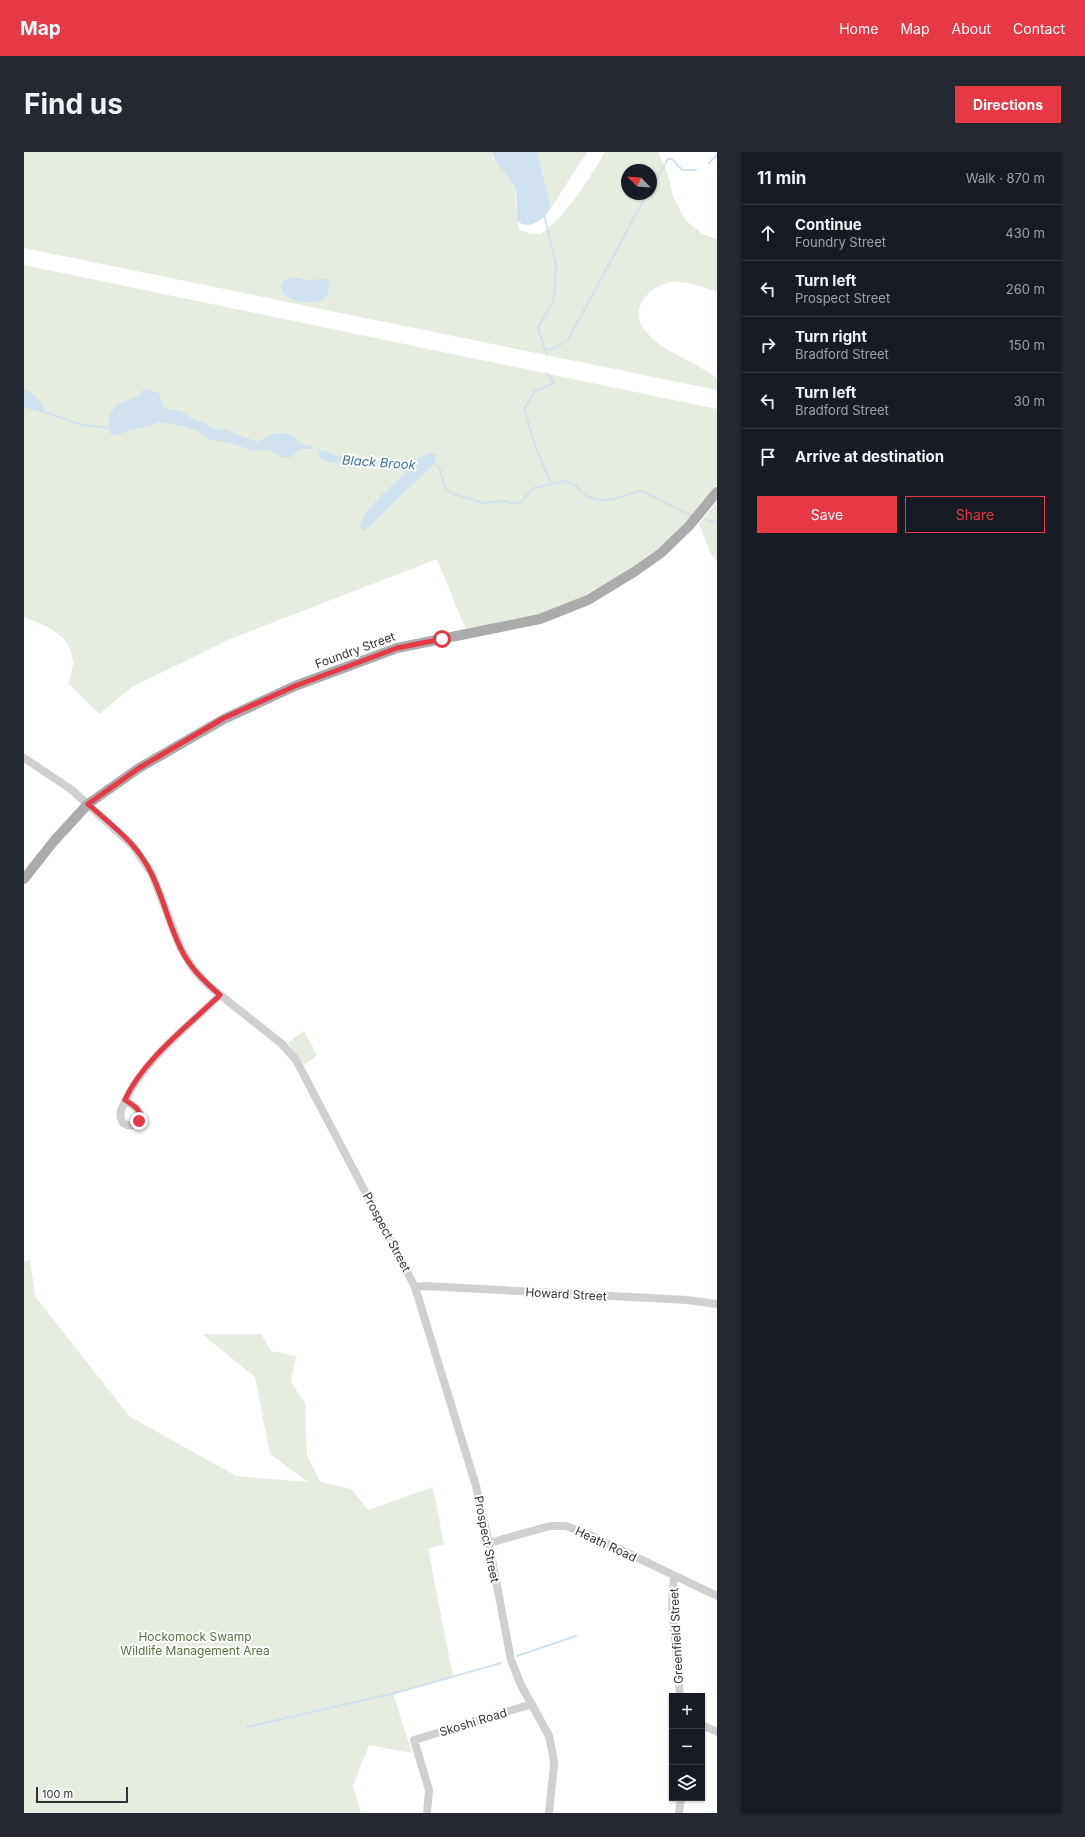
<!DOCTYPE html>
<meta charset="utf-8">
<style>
body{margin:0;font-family:Inter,sans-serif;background:#242831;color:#f1f3f6}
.controls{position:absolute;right:12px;bottom:12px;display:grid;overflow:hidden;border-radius:0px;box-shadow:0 1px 3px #0004}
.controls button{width:36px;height:36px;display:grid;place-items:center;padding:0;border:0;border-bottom:1px solid #363941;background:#171b24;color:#f1f3f6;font:20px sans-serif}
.compass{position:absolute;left:597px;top:12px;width:36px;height:36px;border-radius:50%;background:#171b24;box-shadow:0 1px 3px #0004;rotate:295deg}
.scale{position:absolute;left:12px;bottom:10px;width:92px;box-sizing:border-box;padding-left:4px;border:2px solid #333;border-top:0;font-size:11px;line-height:14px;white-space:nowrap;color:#333;-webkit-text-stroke:3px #fff;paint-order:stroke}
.stop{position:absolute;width:12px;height:12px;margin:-9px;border:3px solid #e63946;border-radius:50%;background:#fff}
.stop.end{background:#e63946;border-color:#fff;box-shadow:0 1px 4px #0008}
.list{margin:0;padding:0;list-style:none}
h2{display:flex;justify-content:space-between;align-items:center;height:52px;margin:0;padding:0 16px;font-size:17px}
h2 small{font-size:13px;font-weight:400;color:#9ea1a6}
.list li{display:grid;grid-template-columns:26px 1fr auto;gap:12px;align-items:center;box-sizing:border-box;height:56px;padding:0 16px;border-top:1px solid #363941}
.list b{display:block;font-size:15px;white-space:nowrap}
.list p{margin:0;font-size:13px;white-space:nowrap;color:#9ea1a6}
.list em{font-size:13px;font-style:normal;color:#9ea1a6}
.actions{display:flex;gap:8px;padding:12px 16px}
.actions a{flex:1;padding:9px 0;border:1px solid #e63946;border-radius:0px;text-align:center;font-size:14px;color:#e63946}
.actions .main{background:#e63946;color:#fff}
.icon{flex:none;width:22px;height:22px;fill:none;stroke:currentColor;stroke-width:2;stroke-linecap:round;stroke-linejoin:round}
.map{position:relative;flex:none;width:693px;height:1661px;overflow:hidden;border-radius:0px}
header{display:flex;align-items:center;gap:24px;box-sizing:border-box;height:56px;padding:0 20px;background:#e63946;color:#fff}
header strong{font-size:19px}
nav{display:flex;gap:22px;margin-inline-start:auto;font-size:14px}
.intro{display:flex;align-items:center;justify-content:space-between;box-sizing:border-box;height:96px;padding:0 24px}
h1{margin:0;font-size:28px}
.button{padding:10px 18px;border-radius:0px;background:#e63946;color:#fff;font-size:14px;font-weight:700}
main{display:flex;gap:24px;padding:0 24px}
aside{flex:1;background:#171b24;border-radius:0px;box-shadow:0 1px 3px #0004}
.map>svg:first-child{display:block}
.green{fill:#e6ecdf;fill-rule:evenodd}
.water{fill:#cfe2ee}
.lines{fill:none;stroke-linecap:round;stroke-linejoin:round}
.stream{stroke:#cfe2ee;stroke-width:2}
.minor{stroke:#d0d0d0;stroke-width:8}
.major{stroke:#ababab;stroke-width:10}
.route{stroke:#e63946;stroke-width:5}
.labels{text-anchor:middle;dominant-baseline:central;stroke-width:4;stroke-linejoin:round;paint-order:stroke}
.street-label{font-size:12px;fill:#333;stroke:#fff}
.park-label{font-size:12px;fill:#56703f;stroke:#fff}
.water-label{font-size:13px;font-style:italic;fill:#3f7597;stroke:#fff}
</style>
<header>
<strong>Map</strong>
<nav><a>Home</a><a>Map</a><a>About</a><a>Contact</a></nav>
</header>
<div class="intro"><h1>Find us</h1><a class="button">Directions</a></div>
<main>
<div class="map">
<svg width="693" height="1661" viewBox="0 0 693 1661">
<rect width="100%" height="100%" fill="#fff"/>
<g class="green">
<path d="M0,0H468L469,6L486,27L491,37L493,69L496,78L507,82H517C545,60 563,30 581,0H634L644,23L649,44L661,68L678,82L693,87V140C679,135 664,129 649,130C632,131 612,148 615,166C616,172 620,178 624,182C627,186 631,189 635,192C654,205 675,213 693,226V238L0,96ZM603,18H627V42H603Z"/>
<polygon points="513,0 563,0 527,56"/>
<path d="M0,113L693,257V333L671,361L640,392L602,420L548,450L513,463L442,478L413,407L206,487L108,535L75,562L45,532C46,525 49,517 49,510C47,482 23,474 0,465Z"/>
<polygon points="693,349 693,409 686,400 675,372"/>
<polygon points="280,879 293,903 280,913 264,891"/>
<polygon points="6,1107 11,1144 105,1264 212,1324 284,1330 246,1302 231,1225 178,1182 237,1182 247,1199 272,1204 267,1230 281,1251 283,1303 296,1330 327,1337 344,1358 409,1335 420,1393 404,1396 429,1525 369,1541 388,1601 345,1593 329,1634 337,1661 0,1661 0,1110"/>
</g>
<g class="water">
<path d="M468,0H513L527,56C519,68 506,79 493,69C492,59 494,45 491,37C486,23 472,15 468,0Z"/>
<path d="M269,125L282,128L302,127L305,131C305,135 305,140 303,144C294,156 266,150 258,140L257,134L261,128Z"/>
<path d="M0,237C10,242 15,247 20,256L19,261L0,255Z"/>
<path d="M121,237L135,241L140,256L143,257L157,259L168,267L180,271L190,277L202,278L233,290C245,283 257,277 270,284C275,293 280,293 289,294L288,297H278C273,298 271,303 267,305C259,307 249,303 245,297L229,299L210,292L185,287L173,279L160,274L134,270L126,274L105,278L91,284L88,283C80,274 86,256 97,251C102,248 107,248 112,245C115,243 117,239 121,237Z"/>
<path d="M294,298L303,299L311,304H316L322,302L359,309H381L392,308L406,300L413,304L407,315L340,379L336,375C336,360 371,332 381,321V317L364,315L359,312L353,311L348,314L339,311L329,315C326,315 323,312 320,312C309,310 295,313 294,298Z"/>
</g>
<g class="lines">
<g class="stream">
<polyline points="685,11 693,3"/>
<polyline points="627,36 644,7 648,7 658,18 672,18"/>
<polyline points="520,62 532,113 530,148 514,176 523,203"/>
<polyline points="521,198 531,196 544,188 623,42"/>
<polyline points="523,221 530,231 511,239 500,257 511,293 527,332"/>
<polyline points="18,259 58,273 85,276"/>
<polyline points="408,312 410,311 415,315 421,336 424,338 429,342 460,351 481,349 489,352 497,350 510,336 541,329 552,334 558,341 564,345 575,348 590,347 615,339 622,341 667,364"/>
<polyline points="683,368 693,370"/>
<polyline points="493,1504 552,1484"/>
<polyline points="223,1575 375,1540 477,1511"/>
</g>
<g class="minor">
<polyline points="0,606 48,638 109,694 128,722 157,797 170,818 185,834 258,892 272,908 391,1135 452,1334 465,1391 487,1508 497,1533 525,1584 529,1603 530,1613 525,1661"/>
<path d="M101,948L112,956L116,961L115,969C110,974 105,975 99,971C93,962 99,954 103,945C122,906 165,874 196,843"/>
<polyline points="391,1135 401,1134 663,1148 693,1152"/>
<polyline points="465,1391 526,1374 542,1374 568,1384 693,1444"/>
<polyline points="650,1425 648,1452 656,1544"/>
<polyline points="678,1573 693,1580"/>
<polyline points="403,1661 405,1638 390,1588 508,1552"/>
<polyline points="655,1661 657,1646"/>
</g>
<polyline class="major" points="0,727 30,689 64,652 115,616 200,567 271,534 373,496 516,467 564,448 610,420 637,401 665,374 693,340"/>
</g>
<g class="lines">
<path class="route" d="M115,969C119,958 110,954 101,948C118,909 165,873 196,843C181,830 166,816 157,797C143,770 138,737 121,710C107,687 84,670 64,652L115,616L200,566L271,534L373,496L418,487"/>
</g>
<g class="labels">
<g class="street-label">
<text transform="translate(331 498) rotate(-20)">Foundry Street</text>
<text transform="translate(363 1080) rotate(62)">Prospect Street</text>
<text transform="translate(542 1142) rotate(3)">Howard Street</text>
<text transform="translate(463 1387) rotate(79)">Prospect Street</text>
<text transform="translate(582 1392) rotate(25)">Heath Road</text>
<text transform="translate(652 1484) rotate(-93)">Greenfield Street</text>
<text transform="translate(449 1570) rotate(-17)">Skoshi Road</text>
</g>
<g class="park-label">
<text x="171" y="1484">Hockomock Swamp<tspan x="171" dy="14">Wildlife Management Area</tspan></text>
</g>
<g class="water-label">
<text transform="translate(355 310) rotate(4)">Black Brook</text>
</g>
</g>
</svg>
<div class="controls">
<button>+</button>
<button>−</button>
<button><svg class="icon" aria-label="layers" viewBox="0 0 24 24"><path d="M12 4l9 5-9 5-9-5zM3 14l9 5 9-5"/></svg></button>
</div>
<svg class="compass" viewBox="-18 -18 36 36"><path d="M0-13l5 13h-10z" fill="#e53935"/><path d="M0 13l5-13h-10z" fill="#9ea1a6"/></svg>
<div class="scale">100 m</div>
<div class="stop" style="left:418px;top:487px"></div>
<div class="stop end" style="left:115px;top:969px"></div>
</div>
<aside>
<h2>11 min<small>Walk · 870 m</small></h2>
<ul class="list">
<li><svg class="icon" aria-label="ahead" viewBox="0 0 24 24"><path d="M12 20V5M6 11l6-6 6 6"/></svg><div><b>Continue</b><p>Foundry Street</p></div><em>430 m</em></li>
<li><svg class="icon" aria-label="left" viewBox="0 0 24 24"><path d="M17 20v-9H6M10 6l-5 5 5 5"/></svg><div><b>Turn left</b><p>Prospect Street</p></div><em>260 m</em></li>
<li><svg class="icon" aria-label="right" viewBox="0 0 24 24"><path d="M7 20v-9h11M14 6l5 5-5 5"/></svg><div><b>Turn right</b><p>Bradford Street</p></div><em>150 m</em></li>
<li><svg class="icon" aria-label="left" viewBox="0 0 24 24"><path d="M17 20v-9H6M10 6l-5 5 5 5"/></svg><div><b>Turn left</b><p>Bradford Street</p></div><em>30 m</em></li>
<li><svg class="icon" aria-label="arrive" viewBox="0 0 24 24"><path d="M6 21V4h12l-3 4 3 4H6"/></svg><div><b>Arrive at destination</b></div></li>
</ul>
<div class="actions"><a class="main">Save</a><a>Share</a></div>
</aside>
</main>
